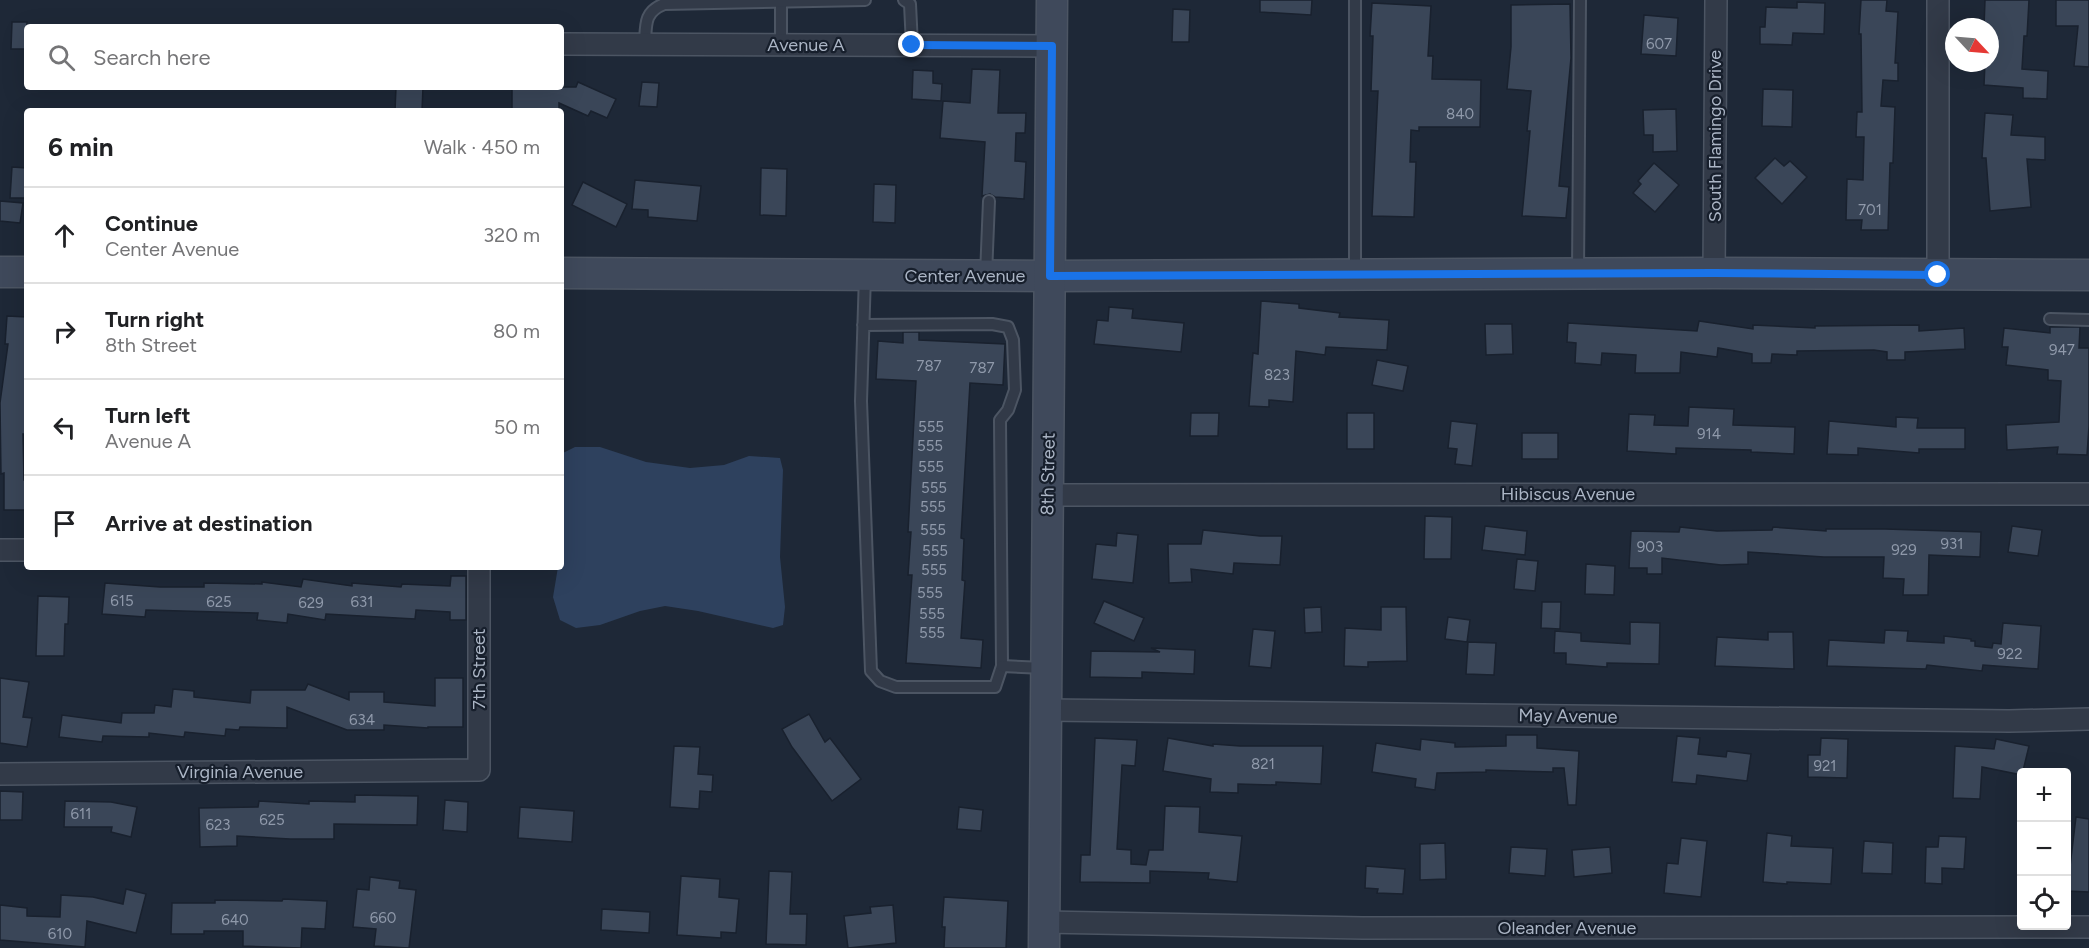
<!DOCTYPE html>
<meta charset="utf-8">
<style>
body{margin:0;font-family:Figtree,sans-serif;background:#f2f2f2;color:#202124}
.controls{position:absolute;right:18px;bottom:18px;display:grid;overflow:hidden;border-radius:6px;box-shadow:0 6px 24px #0002}
.controls button{width:54px;height:54px;display:grid;place-items:center;padding:0;border:0;border-bottom:2px solid #e0e0e0;background:#fff;color:#202124;font:30px sans-serif}
.compass{position:absolute;left:1945px;top:18px;width:54px;height:54px;border-radius:50%;background:#fff;box-shadow:0 6px 24px #0002;rotate:116deg}
.stop{position:absolute;width:18px;height:18px;margin:-14px;border:4px solid #1a73e8;border-radius:50%;background:#fff}
.stop.end{background:#1a73e8;border-color:#fff;box-shadow:0 2px 6px #0008}
.list{margin:0;padding:0;list-style:none}
h2{display:flex;justify-content:space-between;align-items:center;height:78px;margin:0;padding:0 24px;font-size:26px}
h2 small{font-size:20px;font-weight:400;color:#757577}
.list li{display:grid;grid-template-columns:39px 1fr auto;gap:18px;align-items:center;box-sizing:border-box;height:96px;padding:0 24px;border-top:2px solid #e0e0e0}
.list b{display:block;font-size:22px;white-space:nowrap}
.list p{margin:0;font-size:20px;white-space:nowrap;color:#757577}
.list em{font-size:20px;font-style:normal;color:#757577}
.icon{flex:none;width:33px;height:33px;fill:none;stroke:currentColor;stroke-width:2;stroke-linecap:round;stroke-linejoin:round}
.map{position:relative;flex:none;width:2089px;height:948px;overflow:hidden}
.search{position:absolute;background:#fff;box-shadow:0 6px 24px #0002;left:24px;top:24px;width:540px;height:66px;display:flex;align-items:center;gap:15px;box-sizing:border-box;padding:0 21px;border-radius:6px;color:#757577;font-size:22px}
.panel{position:absolute;background:#fff;box-shadow:0 6px 24px #0002;left:24px;top:108px;width:540px;height:462px;border-radius:6px}
.map>svg:first-child{display:block}
.water{fill:#2e415e}
.building{fill:#3a4658;stroke:#19212e;stroke-width:1.5}
.lines{fill:none;stroke-linecap:round;stroke-linejoin:round}
.lane-casing{stroke:#4c5563;stroke-width:14}
.street-casing{stroke:#4c5563;stroke-width:24}
.secondary-casing{stroke:#4c5563;stroke-width:33}
.lane{stroke:#323a48;stroke-width:10}
.street{stroke:#323a48;stroke-width:21}
.secondary{stroke:#3f495b;stroke-width:30}
.route{stroke:#1a73e8;stroke-width:8}
.labels{text-anchor:middle;dominant-baseline:central;stroke-width:4.5;stroke-linejoin:round;paint-order:stroke}
.number-label{font-size:15px;fill:#8f99aa}
.street-label{font-size:18px;fill:#abb5c5;stroke:#171f2c}
</style>
<div class="map">
<svg width="2089" height="948" viewBox="0 0 2089 948">
<rect width="100%" height="100%" fill="#1e2837"/>
<polygon class="water" points="575,447 600,447 646,462 690,468 724,465 749,456 780,458 783,470 780,557 785,607 783,625 773,628 698,611 665,606 640,611 600,625 576,628 560,620 553,597 558,567 561,567 561,454"/>
<g class="building">
<polygon points="1260,0 1312,0 1311,15 1260,12"/>
<polygon points="1861,0 1887,0 1886,11 1898,12 1895,63 1898,63 1898,81 1883,80 1881,106 1895,107 1893,163 1890,163 1888,230 1861,230 1862,220 1846,220 1847,179 1863,180 1864,137 1856,137 1857,112 1862,112 1861,34 1859,34"/>
<polygon points="1985,0 2029,0 2027,36 2024,36 2022,69 2048,71 2047,99 2023,98 2023,88 1984,85 1985,63 1990,63 1990,27 1984,27"/>
<polygon points="2056,0 2089,0 2089,67 2074,66 2078,26 2056,26"/>
<polygon points="1797,2 1825,3 1824,34 1793,33 1792,45 1760,44 1760,27 1765,27 1766,7 1797,8"/>
<polygon points="1372,3 1431,6 1428,56 1433,56 1432,79 1481,80 1480,127 1419,127 1419,131 1411,130 1410,162 1416,162 1414,217 1372,216 1378,91 1371,91 1373,36 1370,36"/>
<polygon points="1570,4 1571,58 1559,186 1569,187 1566,218 1522,216 1530,131 1527,131 1531,91 1507,89 1511,47 1511,5"/>
<polygon points="1173,9 1190,10 1189,42 1172,42"/>
<polygon points="1644,15 1678,18 1676,56 1641,54"/>
<polygon points="12,22 27,22 27,49 11,49"/>
<polygon points="972,69 1000,70 998,113 1026,113 1025,133 1016,133 1015,161 1026,162 1024,199 995,197 990,194 982,196 985,142 940,138 943,101 970,103"/>
<polygon points="913,70 933,71 933,83 942,84 941,101 912,99"/>
<polygon points="578,82 616,99 607,118 591,111 588,116 559,103 559,111 512,111 512,87 576,87"/>
<polygon points="642,82 659,83 657,107 639,106"/>
<polygon points="396,87 423,87 422,111 395,111"/>
<polygon points="1763,89 1793,90 1792,127 1762,126"/>
<polygon points="1676,109 1677,151 1653,152 1653,135 1644,135 1643,110"/>
<polygon points="1985,113 2013,115 2011,135 2045,137 2045,160 2027,159 2031,207 1990,211 1986,158 1982,158"/>
<polygon points="1775,158 1784,166 1790,161 1807,177 1782,204 1755,178"/>
<polygon points="1654,163 1679,185 1655,212 1633,193 1641,184 1638,181"/>
<polygon points="12,167 27,168 27,198 10,198"/>
<polygon points="761,168 787,169 786,216 760,215"/>
<polygon points="635,180 701,186 697,221 648,217 648,210 632,209"/>
<polygon points="583,182 627,204 616,227 572,205"/>
<polygon points="874,184 896,185 895,223 873,222"/>
<polygon points="0,201 23,203 20,223 0,221"/>
<polygon points="1261,301 1299,304 1299,308 1340,313 1339,317 1389,320 1387,350 1326,347 1325,355 1296,351 1293,402 1269,400 1269,407 1249,406 1253,353 1258,354"/>
<polygon points="1109,307 1133,309 1132,318 1184,323 1181,352 1094,344 1097,320 1108,321"/>
<polygon points="7,316 27,317 27,434 23,434 24,480 27,480 27,510 4,510 4,473 1,474 0,403 8,344 5,344"/>
<polygon points="1699,321 1753,329 1753,325 1815,328 1815,326 1919,325 1919,331 1964,328 1965,349 1905,352 1905,360 1887,360 1887,352 1874,350 1797,351 1797,355 1772,354 1771,363 1752,363 1752,354 1718,348 1717,357 1681,352 1680,373 1635,373 1636,355 1602,353 1601,365 1575,363 1576,343 1567,342 1568,323 1697,331"/>
<polygon points="1485,324 1512,324 1513,354 1486,355"/>
<polygon points="2050,327 2080,327 2079,348 2089,348 2089,426 2087,455 2057,454 2058,447 2007,450 2006,425 2059,422 2061,381 2048,380 2048,370 2006,365 2008,347 2002,347 2004,328 2050,333"/>
<polygon points="903,332 919,332 919,340 1005,344 1003,385 970,383 961,538 964,539 962,580 965,581 961,638 983,640 981,668 906,663 912,575 908,575 911,532 908,532 916,381 876,379 878,341 903,343"/>
<polygon points="1377,360 1408,366 1403,391 1372,385"/>
<polygon points="1689,407 1734,409 1733,425 1795,427 1794,454 1751,452 1751,450 1676,448 1676,454 1627,451 1629,414 1655,415 1654,425 1688,426"/>
<polygon points="1191,413 1219,413 1218,436 1190,436"/>
<rect x="1347" y="413" width="27" height="36"/>
<polygon points="1896,417 1918,418 1917,428 1965,428 1965,449 1919,449 1919,453 1858,448 1858,455 1827,454 1829,421 1896,427"/>
<polygon points="1451,421 1477,424 1472,466 1455,464 1457,449 1448,448"/>
<rect x="1522" y="433" width="36" height="26"/>
<polygon points="1425,516 1452,517 1451,559 1424,559"/>
<polygon points="1485,526 1527,531 1525,555 1482,550"/>
<polygon points="2012,526 2042,530 2038,556 2008,552"/>
<polygon points="1680,527 1717,531 1772,530 1773,527 1826,531 1826,529 1885,529 1981,532 1980,557 1929,555 1928,595 1903,595 1904,579 1883,578 1884,557 1824,557 1748,552 1748,564 1721,565 1662,558 1662,574 1647,574 1647,568 1629,568 1631,531 1679,532"/>
<polygon points="1203,530 1260,536 1282,536 1280,565 1234,563 1233,574 1191,569 1192,582 1169,583 1168,544 1201,544"/>
<polygon points="1117,533 1138,535 1133,583 1092,579 1096,544 1116,546"/>
<polygon points="1517,559 1538,561 1535,591 1514,589"/>
<polygon points="1586,564 1615,566 1614,595 1585,594"/>
<polygon points="451,576 466,576 466,620 450,620 450,612 416,610 415,619 326,614 325,620 288,614 287,623 257,620 258,613 146,610 145,617 102,614 105,583 160,587 204,587 204,583 262,584 262,582 301,587 303,579 352,586 352,583 401,587 402,584 450,586"/>
<polygon points="38,596 69,597 68,624 65,624 64,656 36,656"/>
<polygon points="1104,601 1144,618 1134,641 1094,623"/>
<polygon points="1542,602 1561,602 1560,629 1541,628"/>
<polygon points="1321,607 1322,632 1305,633 1304,608"/>
<polygon points="1381,607 1406,607 1407,661 1368,662 1368,667 1344,666 1345,628 1381,630"/>
<polygon points="1448,617 1470,620 1467,642 1445,639"/>
<polygon points="1630,622 1660,623 1659,664 1607,663 1607,667 1566,664 1566,653 1554,653 1555,631 1581,633 1581,641 1630,644"/>
<polygon points="2003,623 2041,626 2038,669 1983,665 1982,671 1927,665 1926,669 1827,666 1829,640 1884,643 1885,630 1908,631 1907,641 1944,643 1944,636 1971,639 1971,641 1975,641 1975,646 1992,648 1993,643 2001,644"/>
<polygon points="1253,629 1275,631 1271,668 1249,666"/>
<polygon points="1768,632 1793,632 1794,669 1715,666 1717,637 1768,640"/>
<polygon points="1468,642 1496,643 1494,675 1466,674"/>
<polygon points="1151,648 1195,650 1194,674 1142,672 1142,678 1090,677 1091,651 1160,652"/>
<polygon points="0,678 29,682 23,717 32,718 27,747 0,743"/>
<polygon points="435,678 463,678 463,727 428,727 428,728 384,725 384,730 347,730 287,707 287,728 240,727 239,730 226,729 225,736 185,732 184,737 149,733 149,737 103,736 102,742 59,737 62,715 121,723 122,713 154,713 155,705 171,707 173,689 194,691 194,697 250,703 251,690 305,690 308,684 349,700 349,692 384,692 384,702 435,706"/>
<polygon points="809,714 825,742 830,738 861,779 832,801 792,747 782,729"/>
<polygon points="1506,735 1537,735 1537,748 1579,751 1576,805 1568,805 1564,768 1553,768 1553,772 1486,770 1486,772 1437,773 1435,790 1415,787 1416,779 1372,772 1376,743 1420,750 1421,739 1455,743 1455,747 1506,746"/>
<polygon points="1677,736 1700,738 1698,754 1726,757 1727,751 1751,754 1747,781 1697,775 1696,784 1672,782"/>
<polygon points="1095,738 1137,740 1135,766 1122,765 1117,849 1131,850 1131,864 1146,865 1149,850 1163,850 1165,806 1200,807 1199,832 1242,836 1237,882 1208,879 1209,873 1150,871 1150,883 1080,882 1081,855 1090,855"/>
<polygon points="1168,738 1213,746 1213,744 1240,746 1323,746 1321,784 1276,782 1276,785 1238,784 1238,793 1210,792 1211,779 1163,771"/>
<polygon points="1821,738 1848,739 1847,778 1808,777 1808,755 1820,755"/>
<polygon points="1996,739 2029,746 2022,775 1982,767 1980,799 1953,798 1955,746 1994,749"/>
<polygon points="674,746 700,747 698,774 713,775 712,792 700,791 699,809 670,807"/>
<polygon points="0,791 23,792 22,820 0,820"/>
<polygon points="355,795 418,796 417,825 334,824 334,839 290,839 237,836 237,846 200,847 199,808 258,807 259,801 309,804 309,801 355,802"/>
<polygon points="445,800 468,802 467,832 443,830"/>
<polygon points="65,801 111,802 137,807 131,837 111,832 112,827 64,827"/>
<polygon points="520,807 574,811 572,842 518,838"/>
<polygon points="959,807 983,810 981,831 957,829"/>
<polygon points="2076,817 2089,819 2089,892 2067,891"/>
<polygon points="1767,833 1792,836 1791,846 1833,848 1831,884 1787,882 1787,884 1763,882"/>
<polygon points="1939,836 1966,837 1964,869 1942,868 1942,884 1925,883 1926,847 1938,847"/>
<polygon points="1681,838 1707,841 1701,897 1664,893 1667,863 1678,864"/>
<polygon points="1864,841 1893,843 1892,874 1862,873"/>
<polygon points="1445,843 1446,879 1420,880 1420,844"/>
<polygon points="1511,847 1547,849 1545,876 1509,873"/>
<polygon points="1610,847 1612,873 1574,877 1572,850"/>
<polygon points="1366,866 1405,869 1403,894 1377,893 1378,889 1365,888"/>
<polygon points="769,871 792,872 790,914 807,914 806,945 766,944"/>
<polygon points="681,876 720,879 719,897 739,899 736,933 721,932 721,938 677,935"/>
<polygon points="370,877 400,881 399,888 416,890 409,948 374,946 376,929 353,927 357,889 369,890"/>
<polygon points="126,889 146,894 136,933 87,921 85,947 0,940 0,905 27,908 27,916 60,917 61,895 93,897 123,904"/>
<polygon points="944,897 1008,901 1006,948 944,948 945,927 942,927"/>
<polygon points="283,899 327,901 325,929 302,928 301,948 243,946 243,931 204,931 204,934 171,934 172,903 215,903 215,900 282,901"/>
<polygon points="893,905 896,943 848,948 844,916 871,913 870,907"/>
<polygon points="602,909 650,912 649,933 601,930"/>
</g>
<g class="lines">
<g class="lane-casing">
<g id="lane">
<polyline points="904,0 910,4 912,45"/>
<polyline points="781,2 781,45"/>
<path d="M645,44C646,24 644,12 664,4L865,0"/>
<polyline points="1355,273 1355,0"/>
<polyline points="1578,273 1580,0"/>
<polyline points="986,275 989,201"/>
<polyline points="2050,319 2089,320"/>
<polyline points="863,325 992,324 1008,327 1013,340 1015,390 1008,410 1000,420 1002,666 995,687 896,687 880,681 871,671 861,401 865,275"/>
<polyline points="1002,666 1044,668"/>
</g>
</g>
<g class="street-casing">
<g id="street">
<polyline points="561,44 1052,46"/>
<polyline points="1714,273 1716,0"/>
<polyline points="1938,275 1938,0"/>
<polyline points="1048,495 2089,494"/>
<polyline points="0,550 27,550"/>
<polyline points="1046,710 2009,721 2089,719"/>
<polyline points="0,774 479,770 479,567"/>
<polyline points="1044,922 1363,928 2089,927"/>
</g>
</g>
<g class="secondary-casing">
<g id="secondary">
<polyline points="0,272 27,272"/>
<polyline points="561,273 1050,276 1714,273 2089,275"/>
<polyline points="1044,948 1052,0"/>
</g>
</g>
<use href="#lane" class="lane"/>
<use href="#street" class="street"/>
<use href="#secondary" class="secondary"/>
</g>
<g class="lines">
<polyline class="route" points="912,45 1052,46 1050,276 1714,273 1938,275"/>
</g>
<g class="labels">
<g class="number-label">
<text x="1659" y="44">607</text>
<text x="1460" y="114">840</text>
<text x="1870" y="210">701</text>
<text x="2062" y="350">947</text>
<text x="929" y="366">787</text>
<text x="982" y="368">787</text>
<text x="1277" y="375">823</text>
<text x="931" y="427">555</text>
<text x="1709" y="434">914</text>
<text x="930" y="446">555</text>
<text x="931" y="467">555</text>
<text x="934" y="488">555</text>
<text x="933" y="507">555</text>
<text x="933" y="530">555</text>
<text x="1952" y="544">931</text>
<text x="1650" y="547">903</text>
<text x="1904" y="550">929</text>
<text x="935" y="551">555</text>
<text x="934" y="570">555</text>
<text x="930" y="593">555</text>
<text x="122" y="601">615</text>
<text x="219" y="602">625</text>
<text x="362" y="602">631</text>
<text x="311" y="603">629</text>
<text x="932" y="614">555</text>
<text x="932" y="633">555</text>
<text x="2010" y="654">922</text>
<text x="362" y="720">634</text>
<text x="1263" y="764">821</text>
<text x="1825" y="766">921</text>
<text x="81" y="814">611</text>
<text x="272" y="820">625</text>
<text x="218" y="825">623</text>
<text x="383" y="918">660</text>
<text x="235" y="920">640</text>
<text x="60" y="934">610</text>
</g>
<g class="street-label">
<text x="806" y="45">Avenue A</text>
<text transform="translate(1715 136) rotate(-90)">South Flamingo Drive</text>
<text x="965" y="276">Center Avenue</text>
<text transform="translate(1048 474) rotate(-89)">8th Street</text>
<text x="1568" y="494">Hibiscus Avenue</text>
<text transform="translate(479 669) rotate(-90)">7th Street</text>
<text transform="translate(1568 716) rotate(1)">May Avenue</text>
<text x="240" y="772">Virginia Avenue</text>
<text x="1567" y="928">Oleander Avenue</text>
</g>
</g>
</svg>
<div class="controls">
<button>+</button>
<button>−</button>
<button><svg class="icon" aria-label="locate" viewBox="0 0 24 24"><circle cx="12" cy="12" r="6"/><path d="M12 2v4M12 18v4M2 12h4M18 12h4"/></svg></button>
</div>
<svg class="compass" viewBox="-18 -18 36 36"><path d="M0-13l5 13h-10z" fill="#e53935"/><path d="M0 13l5-13h-10z" fill="#757577"/></svg>
<div class="stop" style="left:1938px;top:275px"></div>
<div class="stop end" style="left:912px;top:45px"></div>
<div class="search"><svg class="icon" aria-label="search" viewBox="0 0 24 24"><circle cx="10" cy="10" r="6"/><path d="M15 15l6 6"/></svg>Search here</div>
<section class="panel">
<h2>6 min<small>Walk · 450 m</small></h2>
<ul class="list">
<li><svg class="icon" aria-label="ahead" viewBox="0 0 24 24"><path d="M12 20V5M6 11l6-6 6 6"/></svg><div><b>Continue</b><p>Center Avenue</p></div><em>320 m</em></li>
<li><svg class="icon" aria-label="right" viewBox="0 0 24 24"><path d="M7 20v-9h11M14 6l5 5-5 5"/></svg><div><b>Turn right</b><p>8th Street</p></div><em>80 m</em></li>
<li><svg class="icon" aria-label="left" viewBox="0 0 24 24"><path d="M17 20v-9H6M10 6l-5 5 5 5"/></svg><div><b>Turn left</b><p>Avenue A</p></div><em>50 m</em></li>
<li><svg class="icon" aria-label="arrive" viewBox="0 0 24 24"><path d="M6 21V4h12l-3 4 3 4H6"/></svg><div><b>Arrive at destination</b></div></li>
</ul>
</section>
</div>
